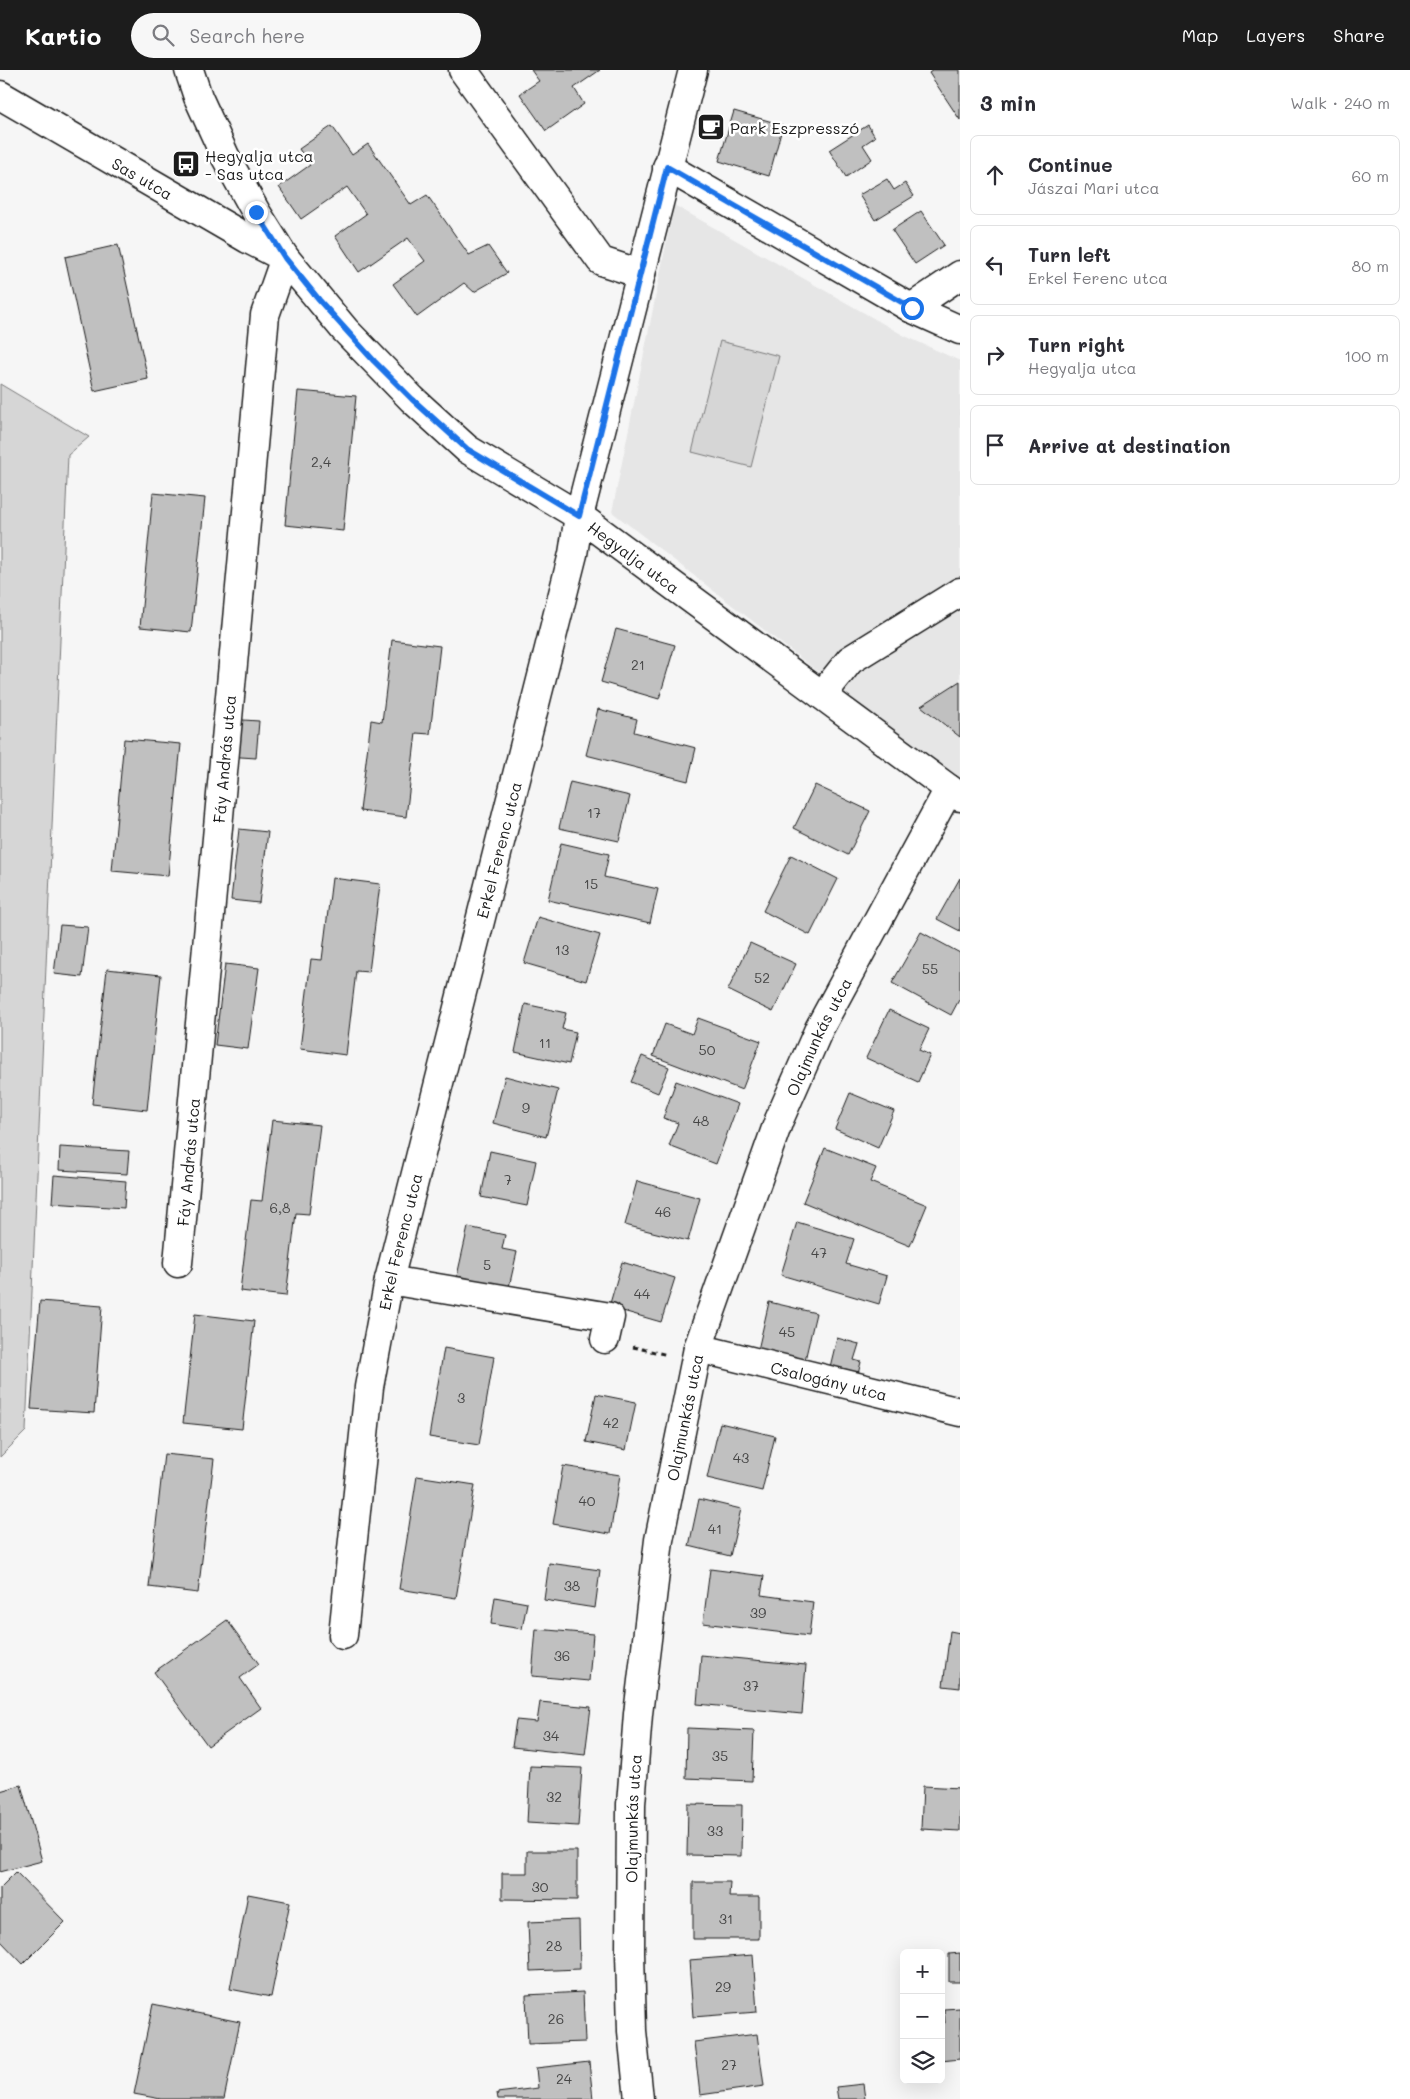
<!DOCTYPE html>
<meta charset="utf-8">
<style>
body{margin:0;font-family:Mali,sans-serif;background:#f7f7f7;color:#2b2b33}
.controls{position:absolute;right:15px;bottom:15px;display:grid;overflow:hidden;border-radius:8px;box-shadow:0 5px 20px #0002}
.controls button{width:45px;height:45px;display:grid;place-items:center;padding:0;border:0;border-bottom:1px solid #e1e1e2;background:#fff;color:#2b2b33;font:25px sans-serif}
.stop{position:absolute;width:15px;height:15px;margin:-11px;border:4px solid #1a73e8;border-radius:50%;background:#fff}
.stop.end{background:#1a73e8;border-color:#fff;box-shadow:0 1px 5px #0008}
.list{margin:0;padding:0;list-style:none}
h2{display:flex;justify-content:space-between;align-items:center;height:65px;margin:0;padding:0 20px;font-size:21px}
h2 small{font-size:16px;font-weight:400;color:#7c7c81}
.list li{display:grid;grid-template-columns:32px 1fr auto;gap:15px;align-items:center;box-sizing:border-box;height:80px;margin:0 10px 10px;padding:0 10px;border:1px solid #e1e1e2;border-radius:8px}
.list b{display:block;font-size:19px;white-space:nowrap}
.list p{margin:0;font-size:16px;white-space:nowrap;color:#7c7c81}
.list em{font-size:16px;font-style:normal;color:#7c7c81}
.icon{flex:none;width:28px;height:28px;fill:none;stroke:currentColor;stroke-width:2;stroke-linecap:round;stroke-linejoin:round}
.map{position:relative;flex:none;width:960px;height:2029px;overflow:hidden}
header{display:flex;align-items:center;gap:30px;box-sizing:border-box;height:70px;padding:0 25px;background:#1c1c1c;color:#fff}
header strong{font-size:24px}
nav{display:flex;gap:28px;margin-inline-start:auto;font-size:18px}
.search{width:350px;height:45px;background:#f7f7f7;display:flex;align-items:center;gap:12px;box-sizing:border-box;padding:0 18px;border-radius:28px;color:#7c7c81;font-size:19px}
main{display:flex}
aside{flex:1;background:#fff}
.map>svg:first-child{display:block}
.built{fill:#e6e6e6}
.green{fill:#d6d6d6;stroke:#797979}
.building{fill:#c0c0c0;stroke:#1c1c1c}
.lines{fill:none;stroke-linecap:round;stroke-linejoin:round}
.minor-casing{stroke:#1c1c1c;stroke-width:31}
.path{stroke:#1c1c1c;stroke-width:3;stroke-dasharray:5 4;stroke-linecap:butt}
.minor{stroke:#fff;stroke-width:28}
.route{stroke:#1a73e8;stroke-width:6}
.labels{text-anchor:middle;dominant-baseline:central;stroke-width:5;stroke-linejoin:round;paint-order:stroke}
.number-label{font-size:14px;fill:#454545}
.poi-label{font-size:16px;fill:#1c1c1c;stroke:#fff;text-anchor:start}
.street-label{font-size:16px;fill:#1c1c1c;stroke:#fff}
</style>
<header>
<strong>Kartio</strong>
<div class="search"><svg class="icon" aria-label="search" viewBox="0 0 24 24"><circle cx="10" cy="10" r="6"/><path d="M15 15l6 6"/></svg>Search here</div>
<nav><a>Map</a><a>Layers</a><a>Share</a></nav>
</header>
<main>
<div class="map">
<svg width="960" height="2029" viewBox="0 0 960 2029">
<rect width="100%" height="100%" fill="#f6f6f6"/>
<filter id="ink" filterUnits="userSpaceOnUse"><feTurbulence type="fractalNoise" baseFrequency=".02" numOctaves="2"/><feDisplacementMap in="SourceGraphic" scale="10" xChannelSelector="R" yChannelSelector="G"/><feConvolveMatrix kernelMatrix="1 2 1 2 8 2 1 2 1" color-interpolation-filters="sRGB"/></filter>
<g filter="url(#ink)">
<polygon class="built" points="674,135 903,265 960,291 960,712 612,442"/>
<g class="green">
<polygon points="720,271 779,286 751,397 692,382"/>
<polygon points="0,314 89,367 68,385 26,1361 0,1387"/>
</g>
<g class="building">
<polygon points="531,0 600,0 574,18 584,34 546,61 520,24 539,11"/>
<polygon points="933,0 960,0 960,50 929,3"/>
<polygon points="734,41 783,55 769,106 719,91"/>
<polygon points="868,55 875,67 863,75 872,89 846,107 829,80"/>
<polygon points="332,56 352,85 368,74 411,135 427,125 469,185 488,176 507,203 474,222 464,213 417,247 393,214 425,191 408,168 359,202 335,166 366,144 347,117 301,149 279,117 310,95 299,79"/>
<polygon points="887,109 894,120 905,113 914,126 875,150 859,125"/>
<polygon points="921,141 944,175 915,194 892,160"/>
<polygon points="118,175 148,309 94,321 65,187"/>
<polygon points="298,321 356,326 343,461 285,455"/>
<polygon points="153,423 205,428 191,562 140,557"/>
<polygon points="616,559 675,575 659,629 601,612"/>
<polygon points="392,570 440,576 430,664 416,663 406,747 360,741 371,650 382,652"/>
<polygon points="960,611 960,667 921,636"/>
<polygon points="598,639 637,649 634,662 696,678 688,711 586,685"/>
<polygon points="228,649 259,651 256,688 226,686"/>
<polygon points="124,669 181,674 168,806 112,801"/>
<polygon points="570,712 630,726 619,771 559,758"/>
<polygon points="815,715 870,741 848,785 794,758"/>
<polygon points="239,759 268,762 259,833 231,830"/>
<polygon points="561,773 609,784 604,807 658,819 650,853 548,830"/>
<polygon points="791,785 838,809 810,865 763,841"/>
<polygon points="332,808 380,814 369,902 356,901 346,985 300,979 311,889 322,890"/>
<polygon points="960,808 960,861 937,849"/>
<polygon points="538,847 600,865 586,911 524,893"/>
<polygon points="60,855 88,857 82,907 54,904"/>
<polygon points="921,862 960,883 960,928 951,945 892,913"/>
<polygon points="750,873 796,894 773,942 728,920"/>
<polygon points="225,894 259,898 248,979 215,975"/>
<polygon points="107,899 161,905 147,1040 92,1034"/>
<polygon points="525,934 566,943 562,959 576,962 569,994 515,982"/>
<polygon points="889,940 929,959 919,980 930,985 918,1012 866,988"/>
<polygon points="698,948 761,971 742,1020 653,986 665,954 692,964"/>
<polygon points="642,986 669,997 658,1023 631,1012"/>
<polygon points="505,1006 558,1020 546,1067 493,1053"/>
<polygon points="676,1011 738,1034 716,1094 669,1076 678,1053 663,1048"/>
<polygon points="850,1023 894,1041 878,1078 835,1059"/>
<polygon points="272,1050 320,1055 309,1144 296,1143 286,1226 240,1221 251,1130 262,1131"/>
<polygon points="60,1077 129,1081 127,1104 59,1100"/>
<polygon points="825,1078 876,1098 870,1112 927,1135 910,1176 803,1132"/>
<polygon points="490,1081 536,1091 527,1136 481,1127"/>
<polygon points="54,1105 126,1111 124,1138 52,1133"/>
<polygon points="637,1111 700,1128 688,1171 625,1155"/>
<polygon points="797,1152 854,1169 846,1194 887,1206 879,1234 781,1205"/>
<polygon points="468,1157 505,1165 502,1179 517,1182 509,1217 457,1206"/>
<polygon points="622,1192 675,1208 661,1252 609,1237"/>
<polygon points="40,1231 102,1236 94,1343 31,1339"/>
<polygon points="769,1232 816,1243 805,1290 758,1280"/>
<polygon points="195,1244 254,1251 242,1359 183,1353"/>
<polygon points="837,1268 859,1274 854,1290 861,1292 858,1304 830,1297"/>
<polygon points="444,1278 494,1287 479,1375 429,1367"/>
<polygon points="596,1324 636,1332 626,1380 586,1372"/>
<polygon points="720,1353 775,1366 762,1421 707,1408"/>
<polygon points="164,1384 214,1389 198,1523 149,1517"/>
<polygon points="563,1396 620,1405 610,1464 553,1454"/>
<polygon points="417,1406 475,1415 456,1528 399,1519"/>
<polygon points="699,1429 741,1439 730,1486 689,1476"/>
<polygon points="549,1493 600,1500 595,1538 544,1530"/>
<polygon points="710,1499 764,1506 761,1525 813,1532 809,1566 703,1553"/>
<polygon points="495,1527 527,1533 522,1559 491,1554"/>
<polygon points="227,1550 259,1594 240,1608 261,1638 208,1676 154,1602"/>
<polygon points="536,1559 593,1564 589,1611 532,1606"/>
<polygon points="950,1561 960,1563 960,1618 943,1616"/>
<polygon points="701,1585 806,1595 802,1644 697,1634"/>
<polygon points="540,1632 591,1637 585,1685 512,1677 516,1650 537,1652"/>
<polygon points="687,1658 754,1661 752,1711 686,1708"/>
<polygon points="530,1696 582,1698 578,1756 527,1753"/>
<polygon points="21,1715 42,1791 0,1802 0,1721"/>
<polygon points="923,1716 960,1718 960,1761 921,1759"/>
<polygon points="688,1734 742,1735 741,1786 687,1785"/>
<polygon points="527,1781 577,1781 577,1830 502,1829 502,1803 527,1803"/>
<polygon points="16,1802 65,1852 23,1894 0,1870 0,1818"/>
<polygon points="693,1812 730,1812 729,1827 759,1827 759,1869 693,1869"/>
<polygon points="248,1824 290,1832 271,1927 230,1919"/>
<polygon points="579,1850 580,1899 530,1901 528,1852"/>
<polygon points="960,1883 960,1912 949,1912 949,1884"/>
<polygon points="753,1885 757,1942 693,1947 689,1890"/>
<polygon points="583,1922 585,1972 528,1974 526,1925"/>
<polygon points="153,1934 240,1952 224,2029 161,2029 134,2024"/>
<polygon points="960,1938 960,1989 941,1991 941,1953 945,1953 944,1939"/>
<polygon points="757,1964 764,2016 700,2025 694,1972"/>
<polygon points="589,1992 593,2029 498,2029 497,2023 538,2018 536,1998"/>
<polygon points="863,2014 865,2029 838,2029 836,2017"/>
</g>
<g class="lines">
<g class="minor-casing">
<g id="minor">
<path id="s1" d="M189,0L198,27L225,86L256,142L285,188L345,260L412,329L467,379L579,446L960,727"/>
<polyline points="463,0 601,191 641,204"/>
<path id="s2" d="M0,25L248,169L285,188L265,245L178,1193"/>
<polyline points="667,97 911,238 960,260"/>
<polyline points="911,238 960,205"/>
<polyline points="822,625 850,590 960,522"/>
<polyline points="389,1210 610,1247 605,1269"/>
<path id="s3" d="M698,1278L960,1342"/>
<path id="s4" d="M343,1565L369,1317L389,1210L573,484L579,446L693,0"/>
<path id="s5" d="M639,2029L632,1961L630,1882L631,1734L638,1644L659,1470L698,1278L779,1050L819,959L949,719"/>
</g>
</g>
<polyline class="path" points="633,1277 668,1285"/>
<use href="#minor" class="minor"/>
</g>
</g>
<g class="lines" filter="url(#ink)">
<polyline class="route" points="256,142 285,188 319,230 374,291 412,329 467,379 579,446 667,97 912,238"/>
</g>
<defs>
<g id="cafe-square" transform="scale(1.4375)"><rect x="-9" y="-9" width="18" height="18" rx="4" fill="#1c1c1c" stroke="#fff"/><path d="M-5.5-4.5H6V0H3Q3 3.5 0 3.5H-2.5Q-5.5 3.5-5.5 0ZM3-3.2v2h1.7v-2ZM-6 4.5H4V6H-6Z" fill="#fff"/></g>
<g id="bus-square" transform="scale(1.4375)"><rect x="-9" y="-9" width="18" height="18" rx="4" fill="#1c1c1c" stroke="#fff"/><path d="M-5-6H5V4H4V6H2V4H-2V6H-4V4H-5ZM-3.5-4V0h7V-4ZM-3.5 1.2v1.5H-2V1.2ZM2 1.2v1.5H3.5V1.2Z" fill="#fff"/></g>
</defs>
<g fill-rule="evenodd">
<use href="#cafe-square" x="711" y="57"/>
<use href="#bus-square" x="186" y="94"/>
</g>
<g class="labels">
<g class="number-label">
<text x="321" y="391">2,4</text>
<text x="638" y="594">21</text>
<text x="594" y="742">17</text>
<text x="591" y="813">15</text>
<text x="562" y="879">13</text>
<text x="930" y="898">55</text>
<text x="762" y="907">52</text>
<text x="545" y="972">11</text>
<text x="707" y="979">50</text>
<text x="526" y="1037">9</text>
<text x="701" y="1050">48</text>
<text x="508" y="1109">7</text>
<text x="280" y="1137">6,8</text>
<text x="663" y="1141">46</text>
<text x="819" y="1182">47</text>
<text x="487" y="1194">5</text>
<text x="642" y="1223">44</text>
<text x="787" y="1261">45</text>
<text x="461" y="1327">3</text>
<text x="611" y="1352">42</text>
<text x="741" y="1387">43</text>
<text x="587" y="1430">40</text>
<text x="715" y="1458">41</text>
<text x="572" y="1515">38</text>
<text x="758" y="1542">39</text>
<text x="562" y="1585">36</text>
<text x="751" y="1615">37</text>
<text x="551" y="1665">34</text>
<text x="720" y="1685">35</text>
<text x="554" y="1726">32</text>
<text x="715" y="1760">33</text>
<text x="540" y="1816">30</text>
<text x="726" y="1848">31</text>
<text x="554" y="1875">28</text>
<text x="723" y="1916">29</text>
<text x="556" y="1948">26</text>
<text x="729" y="1994">27</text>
<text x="564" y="2008">24</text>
</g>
<g class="poi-label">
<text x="730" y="57">Park Eszpresszó</text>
<text x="205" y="85">Hegyalja utca<tspan x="205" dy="18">- Sas utca</tspan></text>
</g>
<g class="street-label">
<text stroke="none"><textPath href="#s2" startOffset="165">Sas utca</textPath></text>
<text stroke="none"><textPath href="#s1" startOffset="675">Hegyalja utca</textPath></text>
<text transform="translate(224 689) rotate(-85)">Fáy András utca</text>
<text stroke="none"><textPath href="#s4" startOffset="802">Erkel Ferenc utca</textPath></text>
<text stroke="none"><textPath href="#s5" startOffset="1091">Olajmunkás utca</textPath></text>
<text transform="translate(188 1092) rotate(-85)">Fáy András utca</text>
<text stroke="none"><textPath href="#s4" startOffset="398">Erkel Ferenc utca</textPath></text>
<text stroke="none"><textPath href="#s3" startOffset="135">Csalogány utca</textPath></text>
<text stroke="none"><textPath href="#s5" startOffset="686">Olajmunkás utca</textPath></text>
<text stroke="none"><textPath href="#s5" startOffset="281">Olajmunkás utca</textPath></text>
</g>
</g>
</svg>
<div class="controls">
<button>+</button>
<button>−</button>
<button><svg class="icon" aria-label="layers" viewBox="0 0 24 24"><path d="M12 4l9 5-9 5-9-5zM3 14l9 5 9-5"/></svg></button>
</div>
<div class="stop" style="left:912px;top:238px"></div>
<div class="stop end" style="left:256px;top:142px"></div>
</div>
<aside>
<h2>3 min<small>Walk · 240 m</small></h2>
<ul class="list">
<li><svg class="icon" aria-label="ahead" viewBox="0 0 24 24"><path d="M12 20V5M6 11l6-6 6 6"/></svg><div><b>Continue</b><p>Jászai Mari utca</p></div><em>60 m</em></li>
<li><svg class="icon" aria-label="left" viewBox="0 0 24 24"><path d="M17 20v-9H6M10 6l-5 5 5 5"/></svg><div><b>Turn left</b><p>Erkel Ferenc utca</p></div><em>80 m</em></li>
<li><svg class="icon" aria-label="right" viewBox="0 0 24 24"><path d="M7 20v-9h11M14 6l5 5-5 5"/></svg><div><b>Turn right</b><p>Hegyalja utca</p></div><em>100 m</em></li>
<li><svg class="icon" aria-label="arrive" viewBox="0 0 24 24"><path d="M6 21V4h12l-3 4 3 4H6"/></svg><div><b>Arrive at destination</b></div></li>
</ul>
</aside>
</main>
